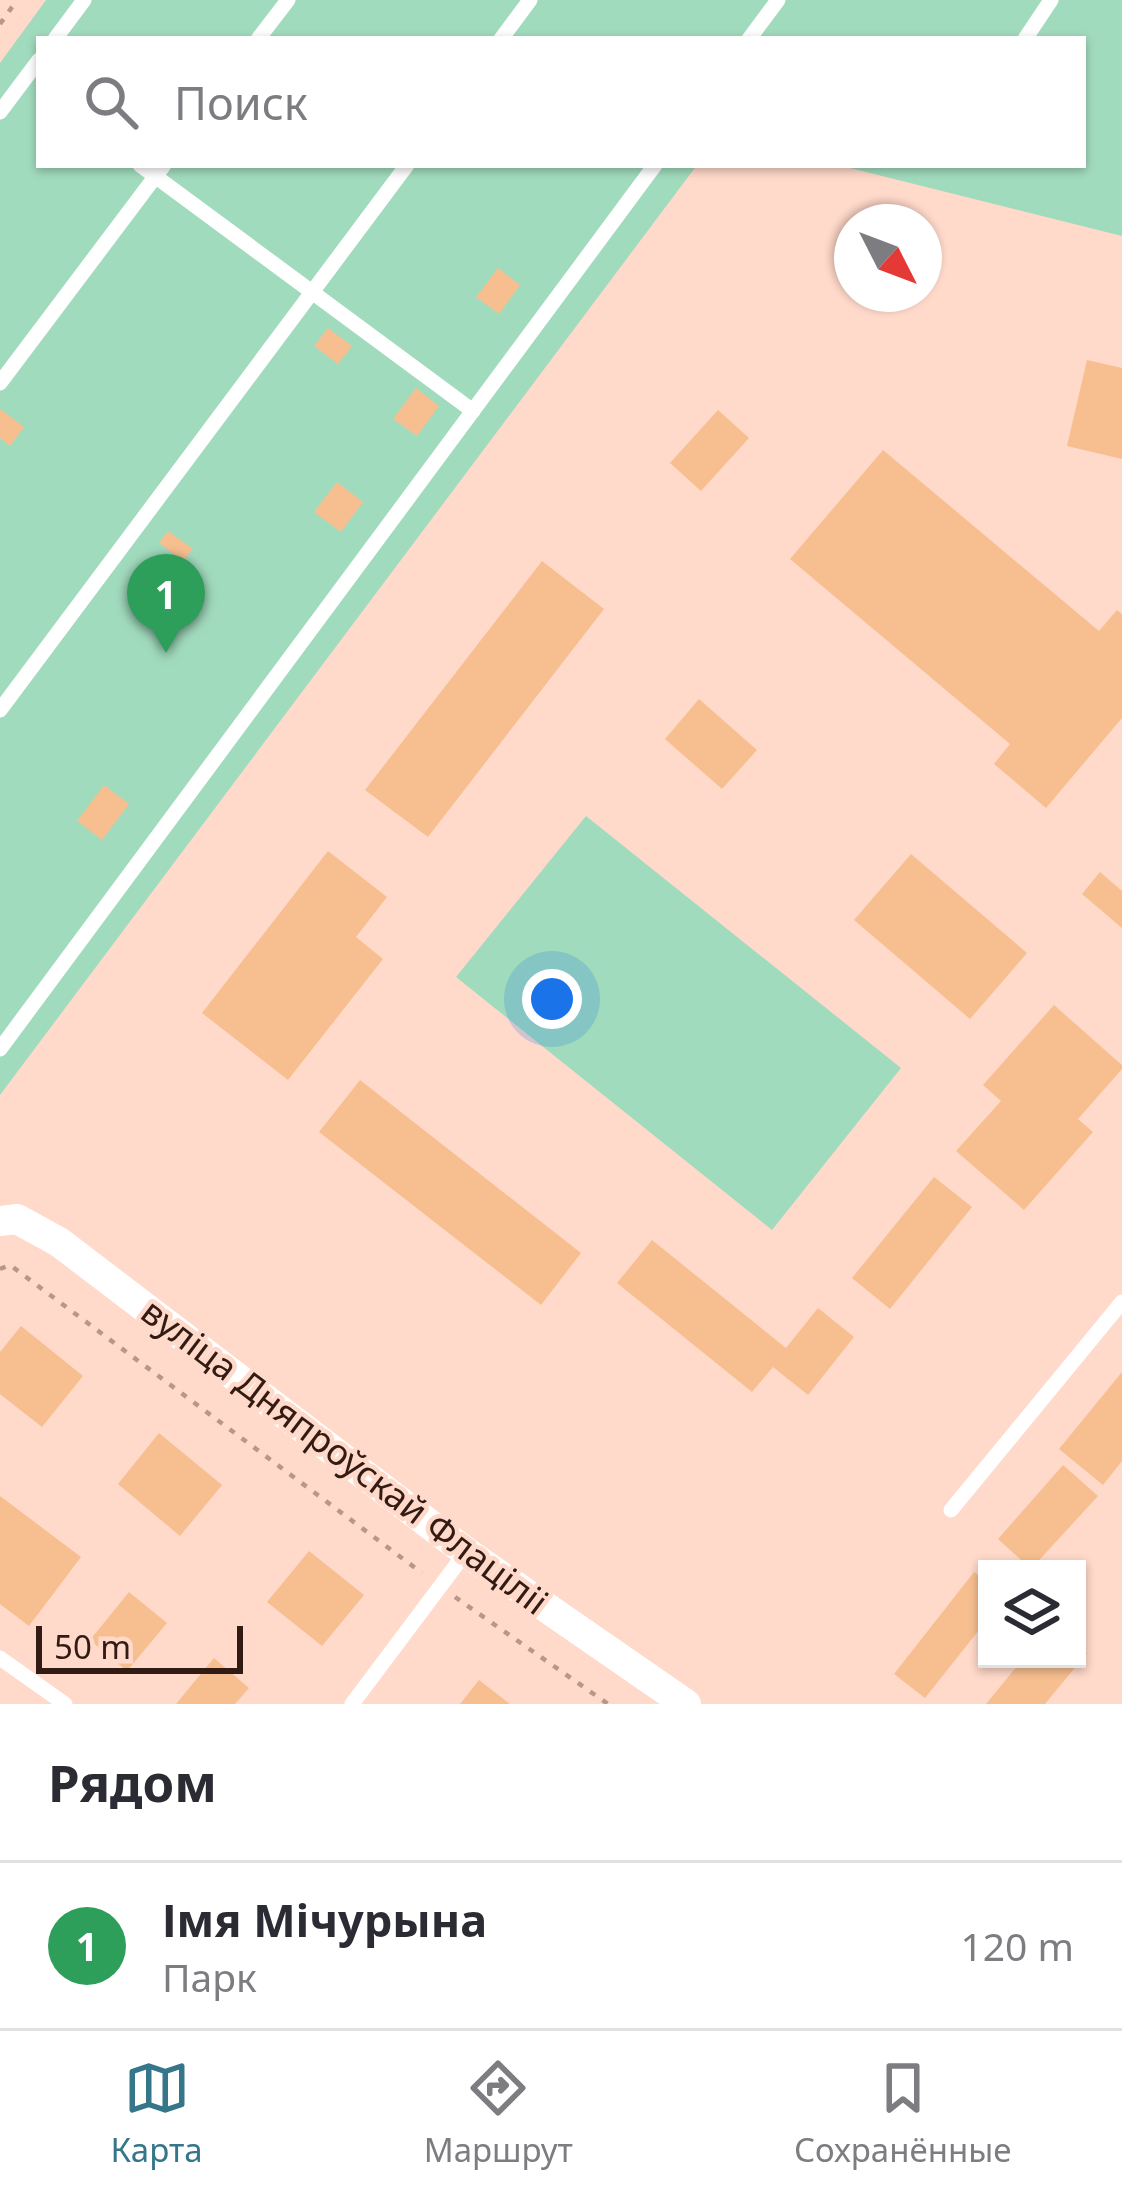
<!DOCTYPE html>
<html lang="ru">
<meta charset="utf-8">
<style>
body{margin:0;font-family:"Noto Sans",sans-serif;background:#f2f2f3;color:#2b2b33}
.controls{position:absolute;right:36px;bottom:36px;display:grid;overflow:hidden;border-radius:0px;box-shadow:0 3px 9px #0004}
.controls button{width:108px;height:108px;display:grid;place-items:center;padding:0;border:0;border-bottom:3px solid #e1e1e2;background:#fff;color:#2b2b33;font:60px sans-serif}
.compass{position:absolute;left:834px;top:204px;width:108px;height:108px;border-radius:50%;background:#fff;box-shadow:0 3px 9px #0004;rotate:132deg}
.scale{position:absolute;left:36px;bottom:30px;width:207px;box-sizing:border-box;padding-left:12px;border:6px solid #321b13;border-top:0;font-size:33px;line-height:42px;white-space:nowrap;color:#321b13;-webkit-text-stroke:9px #ffd9ca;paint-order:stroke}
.you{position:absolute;left:552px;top:999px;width:42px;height:42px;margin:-30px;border:9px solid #fff;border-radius:50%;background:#1a73e8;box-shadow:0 0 0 18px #1a73e833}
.badge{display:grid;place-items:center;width:78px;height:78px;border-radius:50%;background:#36768a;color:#fff;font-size:39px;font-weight:700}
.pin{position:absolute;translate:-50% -99px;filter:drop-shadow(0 3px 6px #0008)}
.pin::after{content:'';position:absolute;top:63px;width:42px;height:36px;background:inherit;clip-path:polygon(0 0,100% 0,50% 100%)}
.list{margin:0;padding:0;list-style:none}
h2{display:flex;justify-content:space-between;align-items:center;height:156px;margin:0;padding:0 48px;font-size:51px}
h2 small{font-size:39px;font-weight:400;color:#7c7c81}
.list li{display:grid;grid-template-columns:78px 1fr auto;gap:36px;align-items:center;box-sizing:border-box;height:168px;padding:0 48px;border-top:3px solid #e1e1e2}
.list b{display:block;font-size:45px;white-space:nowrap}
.list p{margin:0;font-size:39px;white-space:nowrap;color:#7c7c81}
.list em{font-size:39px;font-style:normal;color:#7c7c81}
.icon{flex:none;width:66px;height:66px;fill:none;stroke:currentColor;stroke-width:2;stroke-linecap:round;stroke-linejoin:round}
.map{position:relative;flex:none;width:1122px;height:1704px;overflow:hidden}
.search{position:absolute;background:#fff;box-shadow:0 3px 9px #0004;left:36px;right:36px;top:36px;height:132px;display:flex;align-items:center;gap:30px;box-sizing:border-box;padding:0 42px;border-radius:0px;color:#7c7c81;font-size:45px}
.sheet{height:324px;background:#fff}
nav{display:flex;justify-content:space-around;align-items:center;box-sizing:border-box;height:168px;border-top:3px solid #e1e1e2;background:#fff;font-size:33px;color:#7c7c81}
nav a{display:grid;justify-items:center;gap:6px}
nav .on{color:#36768a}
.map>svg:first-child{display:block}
.green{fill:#a1dbbd}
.building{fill:#f7bf90}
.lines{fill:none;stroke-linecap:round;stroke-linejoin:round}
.path{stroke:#b8978b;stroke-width:4.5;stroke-dasharray:6 9;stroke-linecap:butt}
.service{stroke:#fff;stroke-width:15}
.minor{stroke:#fff;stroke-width:30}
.labels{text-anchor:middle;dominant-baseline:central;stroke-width:9;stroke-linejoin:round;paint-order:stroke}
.street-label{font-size:36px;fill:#321b13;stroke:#ffd9ca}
</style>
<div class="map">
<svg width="1122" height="1704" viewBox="0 0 1122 1704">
<rect width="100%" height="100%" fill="#ffd9ca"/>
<g class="green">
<polygon points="46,0 1122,0 1122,236 838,165 1083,165 1083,39 39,39 39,165 697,165 0,1095 0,63"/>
<polygon points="586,816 901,1068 772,1230 456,977"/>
</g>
<g class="building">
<polygon points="498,268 520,285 499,314 476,297"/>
<polygon points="328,328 352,346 338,364 314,346"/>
<polygon points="1087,360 1122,368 1122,459 1067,446"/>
<polygon points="416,388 439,406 417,436 393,419"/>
<polygon points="0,409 24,427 10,446 0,438"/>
<polygon points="718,410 749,438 701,491 670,463"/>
<polygon points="883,450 1099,631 1117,610 1122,614 1122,718 1046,808 994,764 1010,744 790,559"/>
<polygon points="337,482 363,502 341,532 314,512"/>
<polygon points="168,531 193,549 183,561 159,543"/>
<polygon points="542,561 604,609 428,837 365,790"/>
<polygon points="699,699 757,750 722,789 665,739"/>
<polygon points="104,785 129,804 102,840 77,821"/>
<polygon points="328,851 387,897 356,937 383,959 288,1080 202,1013"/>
<polygon points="911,854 1027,953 970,1019 854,920"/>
<polygon points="1100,872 1122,891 1122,928 1082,894"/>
<polygon points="1054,1005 1122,1065 1122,1069 1078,1119 1093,1132 1024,1210 956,1151 1001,1101 983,1085"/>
<polygon points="360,1080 581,1253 541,1305 319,1132"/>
<polygon points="934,1177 972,1207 890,1309 852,1278"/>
<polygon points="652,1240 786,1348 818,1308 854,1337 808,1395 773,1367 752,1392 617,1283"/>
<polygon points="21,1326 83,1376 42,1427 0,1394 0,1352"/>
<polygon points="1122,1372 1122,1461 1103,1485 1059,1449"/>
<polygon points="159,1433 222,1485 180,1536 118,1484"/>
<polygon points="1063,1465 1098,1496 1031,1569 998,1539"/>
<polygon points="0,1496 81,1557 29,1626 0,1604"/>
<polygon points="309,1551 364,1595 322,1646 267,1602"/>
<polygon points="974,1572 987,1582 987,1620 925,1698 894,1674"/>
<polygon points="129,1592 167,1623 127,1671 90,1640"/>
<polygon points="1077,1645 1087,1653 1045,1704 986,1704 1023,1659 1077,1659"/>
<polygon points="214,1658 249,1688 235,1704 176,1704"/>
<polygon points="479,1680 510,1704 460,1704"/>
</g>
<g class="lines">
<g class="path">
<polyline points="0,24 17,0"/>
<polyline points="0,1269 10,1265 422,1573"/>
<polyline points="455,1597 608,1704"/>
</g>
<g class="service">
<polyline points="55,39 84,0"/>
<polyline points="258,39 288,0"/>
<polyline points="501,39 530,0"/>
<polyline points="749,39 778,0"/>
<polyline points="1025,39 1051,0"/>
<polyline points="0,112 39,60"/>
<polyline points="140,165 473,411"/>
<polyline points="0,383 164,165"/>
<polyline points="0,710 407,165"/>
<polyline points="0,1049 655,165"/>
<polyline points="951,1510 1122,1302"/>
<polyline points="0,1658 65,1704"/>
<polyline points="352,1704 466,1552"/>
</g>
<polyline class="minor" points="0,1221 17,1219 59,1242 466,1552 686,1704"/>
</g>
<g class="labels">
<g class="street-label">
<text transform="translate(345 1456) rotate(37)">вуліца Дняпроўскай Флаціліі</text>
</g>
</g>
</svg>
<div class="controls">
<button><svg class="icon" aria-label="layers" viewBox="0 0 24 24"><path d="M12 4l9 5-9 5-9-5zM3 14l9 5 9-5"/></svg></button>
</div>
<svg class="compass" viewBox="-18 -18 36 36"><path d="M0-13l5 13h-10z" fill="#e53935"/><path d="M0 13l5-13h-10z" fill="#7c7c81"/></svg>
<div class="scale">50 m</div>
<div class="you"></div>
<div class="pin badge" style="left:166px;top:653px;background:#2e9e5b">1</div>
<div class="search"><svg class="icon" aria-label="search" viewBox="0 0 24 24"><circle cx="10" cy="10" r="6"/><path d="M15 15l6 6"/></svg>Поиск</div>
</div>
<section class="sheet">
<h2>Рядом<small></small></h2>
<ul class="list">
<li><span class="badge" style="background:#2e9e5b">1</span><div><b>Імя Мічурына</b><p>Парк</p></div><em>120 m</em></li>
</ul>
</section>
<nav>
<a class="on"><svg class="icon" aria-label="map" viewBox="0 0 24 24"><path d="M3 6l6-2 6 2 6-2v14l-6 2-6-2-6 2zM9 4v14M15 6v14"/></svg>Карта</a>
<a><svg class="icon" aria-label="directions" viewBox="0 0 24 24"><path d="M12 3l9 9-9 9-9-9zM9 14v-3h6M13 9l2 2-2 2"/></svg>Маршрут</a>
<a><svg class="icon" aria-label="saved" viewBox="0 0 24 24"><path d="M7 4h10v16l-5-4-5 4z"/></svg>Сохранённые</a>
</nav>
